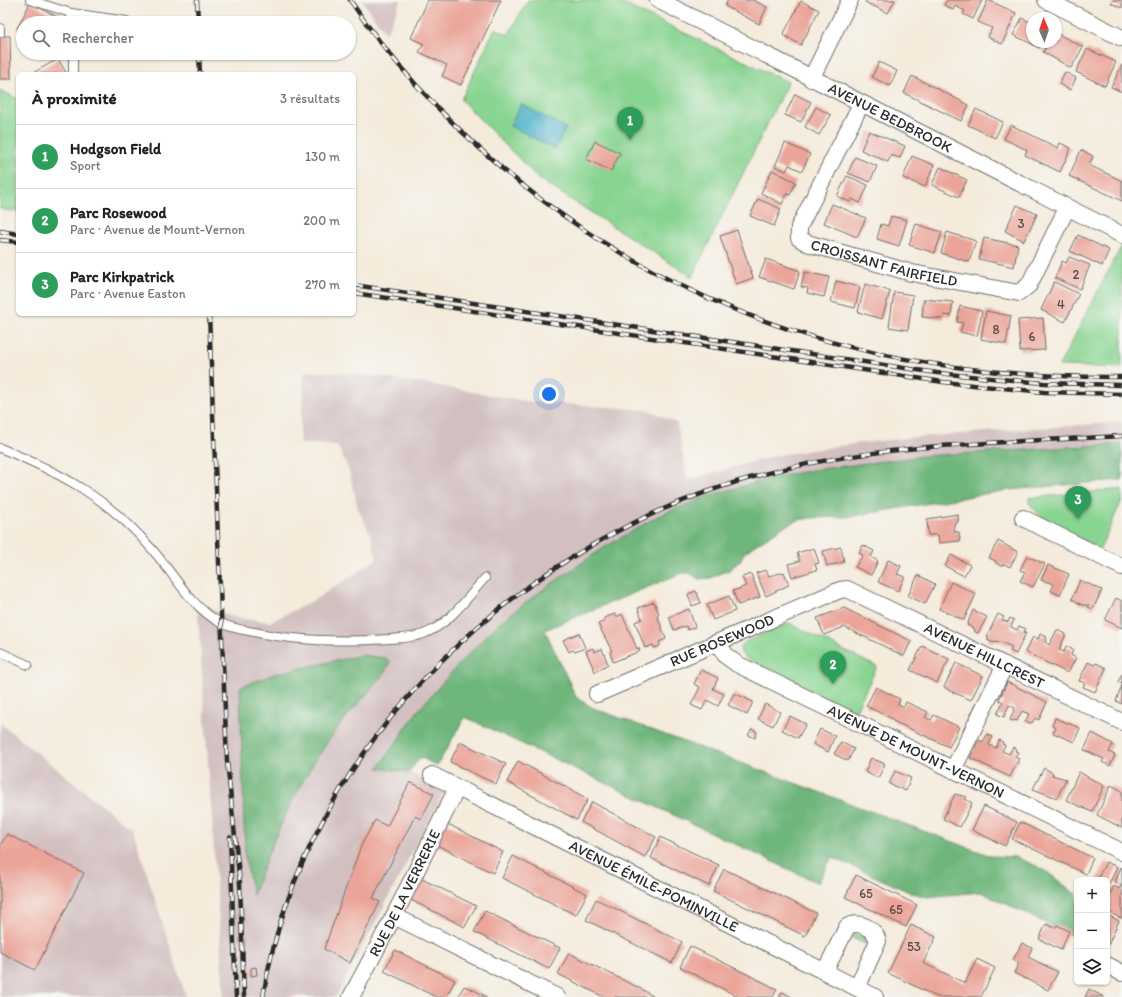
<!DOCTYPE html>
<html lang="fr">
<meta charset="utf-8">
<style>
body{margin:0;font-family:Itim,sans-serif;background:#f6f6f6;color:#202124}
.controls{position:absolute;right:12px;bottom:12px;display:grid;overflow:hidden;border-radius:6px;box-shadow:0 1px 3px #0004}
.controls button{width:36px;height:36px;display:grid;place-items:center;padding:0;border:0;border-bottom:1px solid #e0e0e0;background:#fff;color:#202124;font:20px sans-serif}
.compass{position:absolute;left:1026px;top:12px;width:36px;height:36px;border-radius:50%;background:#fff;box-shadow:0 1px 3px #0004;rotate:358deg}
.you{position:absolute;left:549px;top:394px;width:14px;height:14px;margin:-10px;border:3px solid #fff;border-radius:50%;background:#1a73e8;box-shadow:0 0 0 6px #1a73e833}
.badge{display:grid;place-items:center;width:26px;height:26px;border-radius:50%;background:#111827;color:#fff;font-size:13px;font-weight:700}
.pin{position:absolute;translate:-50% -33px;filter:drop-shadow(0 1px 2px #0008)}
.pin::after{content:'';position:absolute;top:21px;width:14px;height:12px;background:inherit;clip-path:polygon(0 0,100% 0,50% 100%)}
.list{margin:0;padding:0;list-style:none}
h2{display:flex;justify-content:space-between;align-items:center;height:52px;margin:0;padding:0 16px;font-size:17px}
h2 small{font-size:13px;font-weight:400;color:#757577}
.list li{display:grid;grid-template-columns:26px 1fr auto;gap:12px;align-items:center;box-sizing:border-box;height:64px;padding:0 16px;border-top:1px solid #e0e0e0}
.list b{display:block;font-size:15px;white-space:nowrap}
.list p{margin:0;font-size:13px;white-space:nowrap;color:#757577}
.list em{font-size:13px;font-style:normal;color:#757577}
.icon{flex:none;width:22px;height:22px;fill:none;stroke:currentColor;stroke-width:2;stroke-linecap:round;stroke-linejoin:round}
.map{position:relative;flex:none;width:1122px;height:997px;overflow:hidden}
.search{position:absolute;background:#fff;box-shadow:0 1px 3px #0004;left:16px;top:16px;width:340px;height:44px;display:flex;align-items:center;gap:10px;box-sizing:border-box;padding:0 14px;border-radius:22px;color:#757577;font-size:15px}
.panel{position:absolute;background:#fff;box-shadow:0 1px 3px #0004;left:16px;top:72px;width:340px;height:244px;border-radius:6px}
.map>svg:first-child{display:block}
.industrial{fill:#d2bfc0;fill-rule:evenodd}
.green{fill:#88d491;stroke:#5a805e}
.forest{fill:#6eb67b;stroke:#4c7053}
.water{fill:#4bb1ca;stroke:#3b6e7a}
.building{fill:#eba499}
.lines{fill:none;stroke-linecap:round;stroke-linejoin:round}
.service-casing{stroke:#716e69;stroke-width:10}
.minor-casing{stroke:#716e69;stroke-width:18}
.service{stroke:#fff;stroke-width:8}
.minor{stroke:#fff;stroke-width:16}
.rail-casing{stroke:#2b2b2b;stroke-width:4.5}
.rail{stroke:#f6f6f2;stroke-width:3;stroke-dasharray:9;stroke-linecap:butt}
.labels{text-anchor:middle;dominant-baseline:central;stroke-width:3;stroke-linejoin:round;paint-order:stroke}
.number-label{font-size:13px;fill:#5b4946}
.street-label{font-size:15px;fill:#2b2b2b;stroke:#f6f6f2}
</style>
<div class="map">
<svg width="1122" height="997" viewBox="0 0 1122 997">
<rect width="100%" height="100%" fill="#f6f6f2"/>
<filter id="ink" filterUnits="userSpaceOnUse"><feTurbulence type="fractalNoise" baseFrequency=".025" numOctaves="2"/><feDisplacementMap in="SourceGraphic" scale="8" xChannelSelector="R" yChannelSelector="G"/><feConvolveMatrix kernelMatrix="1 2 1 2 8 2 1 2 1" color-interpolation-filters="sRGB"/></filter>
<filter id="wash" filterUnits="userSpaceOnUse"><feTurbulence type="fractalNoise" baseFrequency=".012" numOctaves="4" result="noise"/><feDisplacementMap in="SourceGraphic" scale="16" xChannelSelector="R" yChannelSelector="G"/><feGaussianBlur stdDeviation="0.9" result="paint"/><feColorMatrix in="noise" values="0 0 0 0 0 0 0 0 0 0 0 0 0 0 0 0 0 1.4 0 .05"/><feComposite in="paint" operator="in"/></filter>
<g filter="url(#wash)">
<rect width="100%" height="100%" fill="#f4ebdb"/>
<g class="industrial">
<polygon points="362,0 401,0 386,34"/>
<path d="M305,371L359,374L429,384L524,401L648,410L677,423L688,480L774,456L852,444L917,437L1122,422V444L923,456L813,470L772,478L707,496L658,516L605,547L541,591L499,623L458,665L417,712L378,768L409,772L444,792L336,997H224L197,601L219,613L238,618L270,622L313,601L377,559L371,536L358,508L348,468L337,445L299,444ZM362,655L386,658L353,708L327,743L299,790L269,849L253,894L245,857L274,674Z"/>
<polygon points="0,723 133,830 186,997 0,997"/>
</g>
<g class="green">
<polygon points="528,0 615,0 788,82 692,277 539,179 461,100 495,28 508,35"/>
<polygon points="0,90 18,99 18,212 0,209"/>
<polygon points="1122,245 1122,368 1059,366"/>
<polygon points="1122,489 1122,500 1100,549 1044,520 1029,503 1029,498"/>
<polygon points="789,623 877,667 855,712 748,660 741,653 740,647 745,642"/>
<polygon points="856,934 862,935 869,942 868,945 852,938 852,935"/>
</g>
<g class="forest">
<polygon points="1122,444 1122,480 1009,490 847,517 812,518 798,520 783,527 752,547 744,553 740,561 729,570 711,578 699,579 689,573 682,573 545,630 576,697 593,708 991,856 1015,857 1034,865 1046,871 1077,895 1077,923 1070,935 981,892 927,897 907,891 832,857 818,883 465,717 437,766 420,757 409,772 378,768 417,712 458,665 499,623 541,591 605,547 658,516 707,496 772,478 813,470 923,456"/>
<path d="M362,655L386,658L390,662C382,680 368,692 355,707C345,718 335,731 327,743C295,790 271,842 253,895L245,857L240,687L274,674Z"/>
</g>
<polygon class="water" points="521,104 566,128 555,149 510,126"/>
<g id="blocks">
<g class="building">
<polygon points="428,0 501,0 461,85 442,76 447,65 419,52 424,44 411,38"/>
<polygon points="728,0 753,0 767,7 759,24 725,6"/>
<polygon points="866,0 895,0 888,13 865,2"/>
<polygon points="947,0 982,0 973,19 963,14 965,11 955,6 953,10 944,5"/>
<polygon points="988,0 1016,13 1002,44 988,37 992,28 978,22"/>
<polygon points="1113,0 1122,0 1122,8 1111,3"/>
<polygon points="801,1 819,10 801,45 783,35"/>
<polygon points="30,3 70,23 23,23 23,32 17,29"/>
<polygon points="1022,18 1032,23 1032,42 1042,42 1040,48 1013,35"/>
<polygon points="1056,33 1083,47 1071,68 1043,52 1049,42 1056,42"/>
<polygon points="0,36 10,36 11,79 0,79"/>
<polygon points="1087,49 1116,62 1105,86 1076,72"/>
<polygon points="58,59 67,74 31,74"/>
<polygon points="879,62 897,71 890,86 872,77"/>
<polygon points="1122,65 1122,92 1111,87"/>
<polygon points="1065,72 1076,78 1070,90 1059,84"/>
<polygon points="912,76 969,105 961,121 904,93"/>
<polygon points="795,94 811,102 801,122 785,115"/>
<polygon points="816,107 831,115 819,135 805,127"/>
<polygon points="976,109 1003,122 995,138 968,125"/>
<polygon points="1011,125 1058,148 1060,143 1071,148 1060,172 1025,155 1027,150 1004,139"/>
<polygon points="869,131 905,146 900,158 891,155 888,162 861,150"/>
<polygon points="595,141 620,153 611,171 586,159"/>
<polygon points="785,143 810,154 802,171 789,165 786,171 775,166"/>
<polygon points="1081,150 1093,156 1089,165 1122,181 1122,201 1069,176"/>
<polygon points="912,156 934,165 925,187 903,178"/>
<polygon points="855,157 877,166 870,182 848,173"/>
<polygon points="940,167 967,180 959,197 932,185"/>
<polygon points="772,170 796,182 790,195 787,194 782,204 761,193"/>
<polygon points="847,176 868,185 860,203 852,199 850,202 837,196"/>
<polygon points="758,199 781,209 774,226 750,216"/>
<polygon points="832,204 866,218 857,237 824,223"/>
<polygon points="1017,205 1037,214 1024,241 1005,231"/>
<polygon points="891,216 907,220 899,246 877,239 881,224 888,226"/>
<polygon points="916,224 942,232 935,253 909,245"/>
<polygon points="737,230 753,278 736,284 720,236"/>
<polygon points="947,232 976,241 969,262 941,253"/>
<polygon points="1078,235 1109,250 1102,266 1070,251"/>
<polygon points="984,238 1018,245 1014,267 979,259"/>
<polygon points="1069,257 1090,265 1080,289 1055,278 1062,261 1066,263"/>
<polygon points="766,259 800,271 794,289 759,277"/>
<polygon points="805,272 829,277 824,297 807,293 808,288 801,287"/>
<polygon points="836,281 860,287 855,308 831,302"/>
<polygon points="1054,282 1079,294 1065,322 1041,310"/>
<polygon points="865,284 890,291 882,319 858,312"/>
<polygon points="894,292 913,295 908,330 889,327"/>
<polygon points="924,299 953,302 951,316 944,315 943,319 922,317"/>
<polygon points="960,306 982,311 977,336 960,332 963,323 957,322"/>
<polygon points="986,311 1011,316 1006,344 981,339"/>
<polygon points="1043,318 1045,350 1020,351 1018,320"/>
<polygon points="958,514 958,522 954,523 954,528 955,532 959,532 960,541 939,543 938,535 928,535 927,519"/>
<polygon points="998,541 1018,552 1010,567 1004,564 1001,566 996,563 996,561 989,558"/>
<polygon points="863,545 874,551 871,557 878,561 871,575 855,567 863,555 859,553"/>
<polygon points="841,547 844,562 827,566 823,551"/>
<polygon points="814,548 819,563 815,564 817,570 792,577 788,564 800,561 797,553"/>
<polygon points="951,555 970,565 964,576 945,566"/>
<polygon points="1027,556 1045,564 1033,587 1020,581 1025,572 1020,570"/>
<polygon points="888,560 901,566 897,574 905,577 898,591 878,582"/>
<polygon points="1048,565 1069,574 1060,595 1051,591 1054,584 1041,580"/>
<polygon points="766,570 769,576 784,572 789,585 766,596 756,573"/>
<polygon points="751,574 760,597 738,605 733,591 746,586 742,577"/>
<polygon points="918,575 935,584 925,604 908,596"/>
<polygon points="1080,580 1102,590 1093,609 1088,607 1089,605 1082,605 1072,599"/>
<polygon points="951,582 976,594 964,620 939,609"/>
<polygon points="696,591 701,603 692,606 688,594"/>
<polygon points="729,596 735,611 713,620 707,605"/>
<polygon points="1116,598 1122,601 1122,628 1105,620"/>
<polygon points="654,602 659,614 657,615 666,639 659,642 660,646 654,648 653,645 645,648 635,622 642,619 638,608"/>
<polygon points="844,608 911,641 904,656 844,627 824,635 817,618"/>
<polygon points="689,609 695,627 688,630 686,626 674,630 669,617"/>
<polygon points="973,610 987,617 978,633 974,631 975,629 967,625"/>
<polygon points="615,614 616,617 622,614 637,649 639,648 640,651 613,662 610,652 612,651 598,624 605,621 604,618"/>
<polygon points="998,614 1004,617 1002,620 1008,622 1010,618 1014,620 1011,627 1017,630 1019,626 1026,629 1024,632 1026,633 1016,654 1010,651 1012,647 1003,643 995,641 994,643 987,640 989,637 987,636"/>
<polygon points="1057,630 1066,634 1059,650 1064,652 1066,646 1073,650 1071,655 1076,658 1068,673 1025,652 1033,637 1038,639 1040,634 1047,637 1045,642 1049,645"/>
<polygon points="579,633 585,648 575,652 572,650 569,652 563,640"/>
<polygon points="922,646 949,659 937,683 910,670"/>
<polygon points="593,648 594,652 602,649 608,664 595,672 586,651"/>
<polygon points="1088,662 1094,665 1096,663 1106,668 1095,692 1083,687 1085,683 1079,681"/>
<polygon points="956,663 983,676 971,700 948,690 948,689 944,687"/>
<polygon points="701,670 718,678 713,689 724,694 718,706 707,700 702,710 691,705 700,687 694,684"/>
<polygon points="1122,674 1122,684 1118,682"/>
<polygon points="1007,682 1047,702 1039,720 1035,718 1032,723 1025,722 1029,714 1022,711 1017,721 1014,720 1013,721 1010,720 1015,708 1009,705 1004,717 997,714 1003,702 999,700"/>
<polygon points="1122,685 1122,704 1116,701"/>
<polygon points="876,687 900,699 898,704 904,707 906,702 928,712 925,717 928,719 931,720 934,715 959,727 949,747 893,721 894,720 866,706"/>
<polygon points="734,693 753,702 747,715 728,705"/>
<polygon points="765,704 780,712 773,726 758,719"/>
<polygon points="790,716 806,724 798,738 782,730"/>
<polygon points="1055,718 1080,728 1074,742 1053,733 1056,728 1052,726"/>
<polygon points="752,729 757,732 755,738 748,735"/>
<polygon points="820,729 835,736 828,752 813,744"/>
<polygon points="1092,733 1113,744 1109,752 1115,755 1110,766 1102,762 1104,759 1084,750"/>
<polygon points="987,734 993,737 989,745 996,748 999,740 1003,742 1002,744 1005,745 1002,751 1009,754 1013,747 1016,749 1015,751 1018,752 1015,757 1019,759 1010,777 970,758 979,740 983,742"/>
<polygon points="460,742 506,764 496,784 450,762"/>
<polygon points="841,742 854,749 848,761 834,754"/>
<polygon points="871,758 885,764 878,778 865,772"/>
<polygon points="518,761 588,799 577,820 507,782"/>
<polygon points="1044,768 1053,773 1052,775 1066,779 1057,798 1033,789"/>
<polygon points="895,771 911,778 906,791 889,784"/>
<polygon points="1079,772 1104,786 1092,812 1066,800"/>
<polygon points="410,782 434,794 421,819 415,816 373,898 380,902 350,963 324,949 361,846 375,820 387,826"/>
<polygon points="1111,785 1122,791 1122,828 1097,815"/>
<polygon points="955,794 967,797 965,799 972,803 960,827 943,819"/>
<polygon points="592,802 656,837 645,857 581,822"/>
<polygon points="984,806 1017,822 1005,846 972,830"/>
<polygon points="444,822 503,852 493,873 433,843"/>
<polygon points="1020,822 1093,858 1086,874 1012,839"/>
<polygon points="7,834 84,873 35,970 0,952 0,846"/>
<polygon points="660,837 719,865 709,886 651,858"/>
<polygon points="513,856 587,894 576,915 502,878"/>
<polygon points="1106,862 1117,867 1108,886 1107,880 1097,880"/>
<polygon points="1121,867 1122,867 1122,918 1120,918 1107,911 1107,900 1114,886 1119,889 1122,885 1115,882"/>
<polygon points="724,869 816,913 805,936 713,891"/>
<polygon points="856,875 917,905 906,927 845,897"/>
<polygon points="416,876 476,906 465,927 405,897"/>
<polygon points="596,899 682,942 672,963 586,920"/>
<polygon points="485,911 560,948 549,969 474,932"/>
<polygon points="1108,915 1119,921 1108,945 1107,944"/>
<polygon points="1046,924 1055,928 1057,925 1069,931 1061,950 1039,939"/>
<polygon points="911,925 936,937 923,963 965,983 977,959 995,968 981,997 937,997 888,973"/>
<polygon points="1022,943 1032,948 1028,957 1058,972 1048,990 1014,973 1019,963 1013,960"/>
<polygon points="690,946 777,989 773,997 739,997 680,967"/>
<polygon points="395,950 455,980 446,997 436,997 384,971"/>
<polygon points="569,953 643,990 654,997 604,997 558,974"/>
<polygon points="256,967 257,975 251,976 251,968"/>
<polygon points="464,986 474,990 487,997 458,997"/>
<polygon points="1089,989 1104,997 1085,997"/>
<polygon points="782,992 792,997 779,997"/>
</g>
</g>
</g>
<g filter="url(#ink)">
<use href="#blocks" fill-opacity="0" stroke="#716e69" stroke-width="1"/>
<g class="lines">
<g class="service-casing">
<g id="service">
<polyline points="30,0 71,13 127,21"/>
<polyline points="71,13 72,23"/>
<polyline points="0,28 0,33"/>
<polyline points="73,53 73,74"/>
<path d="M0,448C59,472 108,498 150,547C173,572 189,605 219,622C229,628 243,630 254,632C299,642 344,642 390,639C401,638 415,638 426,633C450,623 468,597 485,578"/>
<polyline points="0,652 28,665"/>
</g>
</g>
<g class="minor-casing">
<g id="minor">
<path id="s1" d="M658,0L1122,235"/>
<polyline points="1046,0 1122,38"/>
<polyline points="811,79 850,0"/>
<path id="s2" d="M861,104L799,227V238L807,243L912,273L1019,293L1029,285L1067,208"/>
<polyline points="1023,518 1122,567"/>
<path id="s3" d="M718,643L726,656L737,664L1122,852"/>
<path id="s4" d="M597,694L840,590L847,589L1122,722"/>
<polyline points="953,770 1005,665"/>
<path id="s5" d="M432,775L875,997"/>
<polyline points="394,916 557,997"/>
<polyline points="1107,965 1122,973"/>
<path d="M825,971L847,927C858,919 875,929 878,941L857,988"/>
<path id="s6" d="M351,997L394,916L457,788"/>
</g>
</g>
<use href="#service" class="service"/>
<use href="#minor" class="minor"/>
<g class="rail-casing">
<g id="rail">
<polyline points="197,0 198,23"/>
<path d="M350,0C392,64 446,120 504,170C684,321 890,379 1122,377"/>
<polyline points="199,53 200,74"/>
<polyline points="0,231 18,234"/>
<polyline points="0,240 18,242"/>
<polyline points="354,285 937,373 1044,383 1122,385"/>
<polyline points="354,293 943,382 1044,392 1122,394"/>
<polyline points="209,314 227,761 240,884 244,997"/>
<polyline points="230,837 236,997"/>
<path d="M263,997C304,743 524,535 768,473C883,443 1004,443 1122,436"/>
</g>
</g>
<use href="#rail" class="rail"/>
</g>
</g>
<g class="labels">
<g class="number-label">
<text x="1021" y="223">3</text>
<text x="1076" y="274">2</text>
<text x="1061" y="304">4</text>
<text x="996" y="329">8</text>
<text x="1032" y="336">6</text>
<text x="866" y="893">65</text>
<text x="896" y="909">65</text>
<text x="914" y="946">53</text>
</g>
<g class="street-label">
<text stroke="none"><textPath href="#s1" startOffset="260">AVENUE BEDBROOK</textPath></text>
<text stroke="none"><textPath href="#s2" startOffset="238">CROISSANT FAIRFIELD</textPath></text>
<text stroke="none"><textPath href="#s4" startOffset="136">RUE ROSEWOOD</textPath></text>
<text stroke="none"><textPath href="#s4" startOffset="424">AVENUE HILLCREST</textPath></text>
<text stroke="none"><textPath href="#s3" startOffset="228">AVENUE DE MOUNT-VERNON</textPath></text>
<text stroke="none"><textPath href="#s5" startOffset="248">AVENUE ÉMILE-POMINVILLE</textPath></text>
<text stroke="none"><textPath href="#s6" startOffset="117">RUE DE LA VERRERIE</textPath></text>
</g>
</g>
</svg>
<div class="controls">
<button>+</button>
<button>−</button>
<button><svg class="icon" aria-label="layers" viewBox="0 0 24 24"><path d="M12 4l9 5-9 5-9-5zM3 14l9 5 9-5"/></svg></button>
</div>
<svg class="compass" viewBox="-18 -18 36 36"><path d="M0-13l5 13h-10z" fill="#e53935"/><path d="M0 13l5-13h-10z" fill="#757577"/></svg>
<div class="you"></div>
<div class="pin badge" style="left:630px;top:140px;background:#2e9e5b">1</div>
<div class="pin badge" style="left:833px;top:684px;background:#2e9e5b">2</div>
<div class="pin badge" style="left:1078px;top:519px;background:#2e9e5b">3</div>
<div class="search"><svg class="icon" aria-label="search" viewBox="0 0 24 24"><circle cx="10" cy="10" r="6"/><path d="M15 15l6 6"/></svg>Rechercher</div>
<section class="panel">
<h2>À proximité<small>3 résultats</small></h2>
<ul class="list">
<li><span class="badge" style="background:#2e9e5b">1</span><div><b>Hodgson Field</b><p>Sport</p></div><em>130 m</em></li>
<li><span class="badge" style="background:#2e9e5b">2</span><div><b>Parc Rosewood</b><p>Parc · Avenue de Mount-Vernon</p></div><em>200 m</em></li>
<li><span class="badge" style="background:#2e9e5b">3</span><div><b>Parc Kirkpatrick</b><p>Parc · Avenue Easton</p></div><em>270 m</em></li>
</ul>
</section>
</div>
